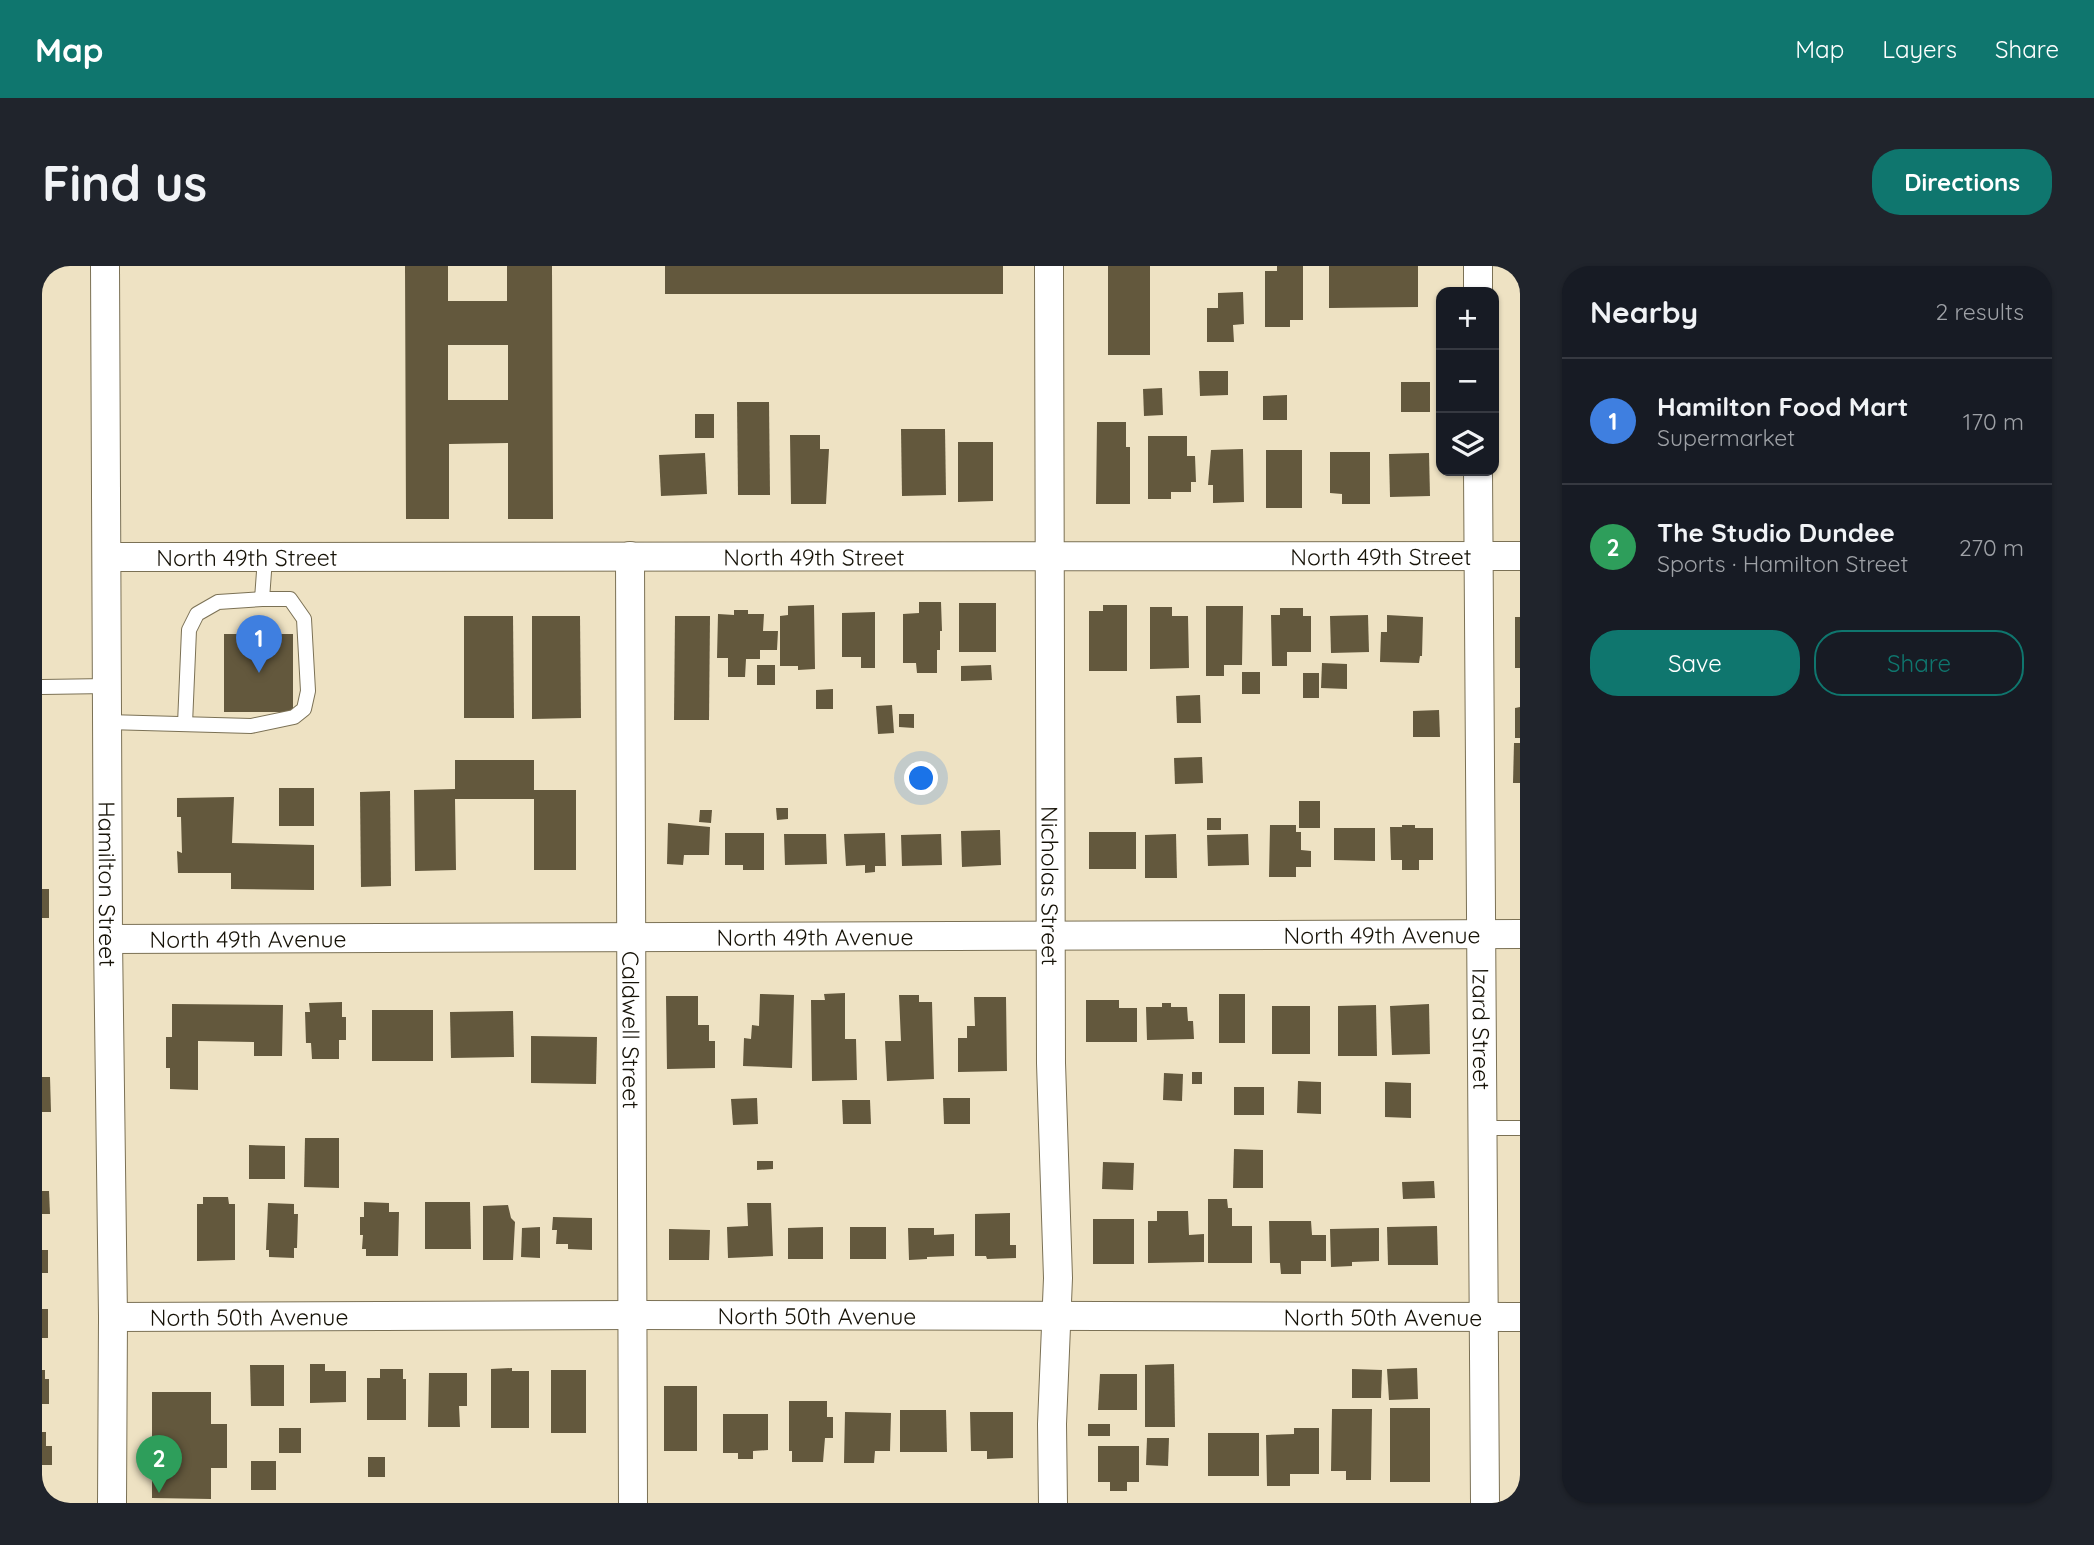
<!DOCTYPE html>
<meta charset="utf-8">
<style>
body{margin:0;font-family:Quicksand,sans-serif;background:#20242c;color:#f1f3f6}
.controls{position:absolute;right:21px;top:21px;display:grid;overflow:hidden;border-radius:14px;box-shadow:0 2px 5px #0004}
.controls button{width:63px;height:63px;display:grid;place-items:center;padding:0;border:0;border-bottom:2px solid #363941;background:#171b24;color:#f1f3f6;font:35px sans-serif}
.you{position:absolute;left:880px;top:513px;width:24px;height:24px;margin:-18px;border:5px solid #fff;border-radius:50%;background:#1a73e8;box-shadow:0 0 0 10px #1a73e833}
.badge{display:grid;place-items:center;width:46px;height:46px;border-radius:50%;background:#0f766e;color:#fff;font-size:23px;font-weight:700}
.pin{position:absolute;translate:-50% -58px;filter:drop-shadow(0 2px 4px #0008)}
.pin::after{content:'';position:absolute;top:37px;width:24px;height:21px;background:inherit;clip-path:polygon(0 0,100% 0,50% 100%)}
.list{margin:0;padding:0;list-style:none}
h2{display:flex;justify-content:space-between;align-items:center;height:91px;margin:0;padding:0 28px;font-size:30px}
h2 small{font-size:23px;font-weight:400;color:#9ea1a6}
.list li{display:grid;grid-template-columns:46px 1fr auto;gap:21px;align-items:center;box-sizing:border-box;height:126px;padding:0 28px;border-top:2px solid #363941}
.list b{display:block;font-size:26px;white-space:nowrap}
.list p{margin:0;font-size:23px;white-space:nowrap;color:#9ea1a6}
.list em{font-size:23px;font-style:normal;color:#9ea1a6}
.actions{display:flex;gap:14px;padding:21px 28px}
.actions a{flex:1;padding:16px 0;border:2px solid #0f766e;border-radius:28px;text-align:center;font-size:24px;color:#0f766e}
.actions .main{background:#0f766e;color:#fff}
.icon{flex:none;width:38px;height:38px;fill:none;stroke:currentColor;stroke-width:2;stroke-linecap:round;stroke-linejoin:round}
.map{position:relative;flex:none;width:1478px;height:1237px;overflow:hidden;border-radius:28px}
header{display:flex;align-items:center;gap:42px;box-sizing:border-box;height:98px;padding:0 35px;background:#0f766e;color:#fff}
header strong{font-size:33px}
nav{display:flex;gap:38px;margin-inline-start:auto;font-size:24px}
.intro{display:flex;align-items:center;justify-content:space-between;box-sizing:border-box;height:168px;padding:0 42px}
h1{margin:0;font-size:49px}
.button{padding:18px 32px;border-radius:28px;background:#0f766e;color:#fff;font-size:24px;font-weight:700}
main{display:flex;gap:42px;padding:0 42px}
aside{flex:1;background:#171b24;border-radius:28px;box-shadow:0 2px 5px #0004}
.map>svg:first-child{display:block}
.building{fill:#63583d;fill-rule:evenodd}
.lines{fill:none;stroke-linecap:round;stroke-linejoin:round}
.service-casing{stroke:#7b7155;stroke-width:16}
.minor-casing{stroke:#7b7155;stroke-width:30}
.service{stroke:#fff;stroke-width:14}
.minor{stroke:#fff;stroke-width:28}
.labels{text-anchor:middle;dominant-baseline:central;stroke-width:7;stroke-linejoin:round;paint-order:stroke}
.street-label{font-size:23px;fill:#161207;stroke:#eee2c3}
</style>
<header>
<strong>Map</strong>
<nav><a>Map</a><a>Layers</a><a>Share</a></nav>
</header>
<div class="intro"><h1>Find us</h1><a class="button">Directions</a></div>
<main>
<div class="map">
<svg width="1478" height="1237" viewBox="0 0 1478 1237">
<rect width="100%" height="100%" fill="#eee2c3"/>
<g class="building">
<path d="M363,0H406V35H465V0H510L511,253H466V177L407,178V253H364ZM406,79H466V134H406Z"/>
<rect x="623" y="0" width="338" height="28"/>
<rect x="1066" y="0" width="42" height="89"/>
<polygon points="1235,0 1261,0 1261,54 1248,54 1248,61 1223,61 1223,5 1235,5"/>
<polygon points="1287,0 1376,0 1376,41 1287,42"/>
<polygon points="1201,26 1202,58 1191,59 1192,76 1165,76 1165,42 1176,42 1176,27"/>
<polygon points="1157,105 1186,105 1186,129 1158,130"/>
<rect x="1359" y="116" width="29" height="30"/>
<polygon points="1120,122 1121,149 1102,150 1101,123"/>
<polygon points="1245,129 1245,154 1221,154 1221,130"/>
<polygon points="695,136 727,136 728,229 696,229"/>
<rect x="653" y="148" width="19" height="24"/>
<polygon points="1055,156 1084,156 1084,181 1088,181 1088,238 1054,238"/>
<polygon points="859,163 903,163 904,229 860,230"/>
<polygon points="748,169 778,169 778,183 787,183 784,238 749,238"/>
<polygon points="1106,170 1145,170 1145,190 1153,190 1154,216 1149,216 1149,226 1129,226 1129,233 1106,233"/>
<polygon points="916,176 951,176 951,235 916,236"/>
<polygon points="1201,183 1202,236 1171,237 1171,219 1166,219 1169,184"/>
<rect x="1224" y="184" width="36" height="58"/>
<polygon points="1288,186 1328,186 1328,238 1300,238 1300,228 1288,227"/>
<polygon points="663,187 665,228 619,230 617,189"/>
<polygon points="1387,187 1388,230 1348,231 1347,188"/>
<polygon points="877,336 899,336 900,365 898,365 898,384 895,384 895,407 875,407 874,397 861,397 861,348 877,347"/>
<rect x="917" y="337" width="37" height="49"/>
<polygon points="772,339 773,403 756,404 756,400 738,400 738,350 746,349 746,340"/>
<polygon points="1061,339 1085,339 1085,405 1047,405 1047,345 1061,345"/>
<polygon points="1164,340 1201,340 1200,399 1182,399 1182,410 1164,410"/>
<polygon points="1108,341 1130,341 1130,350 1146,350 1147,402 1108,403"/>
<polygon points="1238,342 1261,342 1261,350 1269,350 1269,386 1245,386 1245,400 1230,400 1229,349 1238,349"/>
<polygon points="692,344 706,344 706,348 722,348 721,365 736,365 735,384 718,384 718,393 704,393 703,411 686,411 686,392 675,392 676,348 692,349"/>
<polygon points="833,346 833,402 819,402 819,391 800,391 800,347"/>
<polygon points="1326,349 1327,386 1289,387 1288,350"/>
<polygon points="1345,349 1381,351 1380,390 1378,390 1377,397 1338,396 1339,366 1345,366"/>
<polygon points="422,350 471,350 472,452 422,452"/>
<polygon points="490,350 538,350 539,452 490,453"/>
<polygon points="633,350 668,350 667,454 632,454"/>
<rect x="1473" y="351" width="5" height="51"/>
<rect x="182" y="368" width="69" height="78"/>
<polygon points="1280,397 1305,398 1305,423 1279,422"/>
<rect x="715" y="399" width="18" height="20"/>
<polygon points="949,399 950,414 919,415 919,400"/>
<rect x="1200" y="406" width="18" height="22"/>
<rect x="1261" y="407" width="16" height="25"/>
<polygon points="791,423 791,443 774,443 774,424"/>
<polygon points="1158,429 1159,457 1135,457 1134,430"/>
<polygon points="850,439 852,467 836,468 834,440"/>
<polygon points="1478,441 1478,472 1473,472 1473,442"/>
<polygon points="1397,444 1398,471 1371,471 1371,445"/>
<polygon points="857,448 872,448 872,462 857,461"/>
<polygon points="1472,477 1478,477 1478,517 1471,517"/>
<polygon points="1160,491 1161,517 1133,518 1132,492"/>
<polygon points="413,494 492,494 492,524 534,524 534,604 492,604 492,533 413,533 414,604 373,605 372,524 413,523"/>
<rect x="237" y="522" width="35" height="38"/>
<polygon points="348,525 349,620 319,621 318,526"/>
<polygon points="192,531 190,577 272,579 272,624 189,623 189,607 136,607 135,585 140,587 139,551 135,551 135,532"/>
<rect x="1257" y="535" width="21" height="27"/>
<polygon points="734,542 746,542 746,553 735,554"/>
<polygon points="658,544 670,544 669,557 657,556"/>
<rect x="1165" y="552" width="14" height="12"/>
<polygon points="626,557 668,561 667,589 642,589 641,599 625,598"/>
<polygon points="1228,559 1254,559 1254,566 1259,566 1259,584 1269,585 1269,601 1254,601 1254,611 1227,611"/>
<polygon points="1360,559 1373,559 1373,562 1391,562 1391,594 1377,594 1377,604 1360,604 1360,594 1349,594 1348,561 1360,561"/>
<polygon points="1292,562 1333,562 1333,595 1292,594"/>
<polygon points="958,564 959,599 920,601 919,565"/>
<rect x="1047" y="566" width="47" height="37"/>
<polygon points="683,567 722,567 722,604 701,604 701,599 683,599"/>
<polygon points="843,567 844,600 833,600 833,606 823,607 823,599 804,600 802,568"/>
<polygon points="742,568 784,568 785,598 743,599"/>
<polygon points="899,568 900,599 860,600 859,569"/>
<polygon points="1134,568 1135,612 1103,612 1103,569"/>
<polygon points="1206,568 1207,599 1166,600 1165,569"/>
<rect x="0" y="623" width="7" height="29"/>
<polygon points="803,727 803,773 814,773 815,814 770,815 769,734 783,734 782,728"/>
<polygon points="718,728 752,729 750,802 701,800 702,772 709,773 710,759 717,760"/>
<rect x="1177" y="728" width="26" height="49"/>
<polygon points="857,729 877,729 877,736 890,736 892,813 845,815 843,775 859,775"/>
<polygon points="624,730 656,730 656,759 667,759 667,775 673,775 673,802 625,803"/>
<polygon points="932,731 964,731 965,805 916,806 916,772 925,772 925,760 933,760"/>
<polygon points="1044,734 1077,734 1077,742 1095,742 1095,776 1044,776"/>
<polygon points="300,736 300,751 304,751 304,774 297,774 297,793 270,793 269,777 264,777 263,746 268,746 267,737"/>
<polygon points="1120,737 1129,737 1129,741 1145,741 1146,755 1151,755 1152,773 1105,774 1104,741 1120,741"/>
<polygon points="130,738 241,739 240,790 212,790 212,776 156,775 156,824 128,823 128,802 124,802 124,771 130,771"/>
<polygon points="1387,738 1388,788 1350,789 1348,740"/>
<polygon points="1334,739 1335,790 1296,790 1296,740"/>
<rect x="1230" y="740" width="38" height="48"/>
<rect x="330" y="744" width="61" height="51"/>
<polygon points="471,745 472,791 409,792 408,746"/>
<polygon points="489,770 555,771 554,818 489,817"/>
<rect x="1150" y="806" width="10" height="12"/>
<polygon points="1122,807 1141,808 1140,835 1121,834"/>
<polygon points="0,811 8,811 9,846 0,846"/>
<polygon points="1256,815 1279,816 1279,848 1255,847"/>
<polygon points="1343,816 1369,817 1369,852 1343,851"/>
<rect x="1192" y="821" width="30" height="28"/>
<polygon points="715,832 716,858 691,859 689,833"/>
<polygon points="901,832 928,832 928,858 902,858"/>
<polygon points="800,834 828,834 829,858 801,858"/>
<polygon points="263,872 297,872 297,922 262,921"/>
<polygon points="207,879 243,880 243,913 207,913"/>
<polygon points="1192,883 1221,884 1221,922 1191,922"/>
<polygon points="715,895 731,895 731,903 715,904"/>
<polygon points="1061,896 1092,897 1091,924 1060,923"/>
<polygon points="1392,915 1393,932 1361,933 1360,916"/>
<polygon points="0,925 7,925 8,948 0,948"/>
<polygon points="161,931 186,931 187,938 193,938 193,994 155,995 155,938 161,938"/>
<polygon points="1166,933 1185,933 1186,942 1190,942 1190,960 1210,960 1210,997 1166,997"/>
<polygon points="322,936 347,937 347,946 357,946 356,990 324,990 324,983 320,983 321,969 318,969 318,951 322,951"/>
<polygon points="383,936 428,936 429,983 383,983"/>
<polygon points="226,937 252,938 252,948 256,948 255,982 252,982 252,992 227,991 227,984 224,984"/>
<polygon points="705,937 729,937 731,990 686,992 685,961 706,960"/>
<polygon points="466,939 469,952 473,956 471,994 441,994 441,940"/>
<polygon points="1115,945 1146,945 1147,969 1162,968 1162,996 1106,997 1106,955 1115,955"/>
<polygon points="968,947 968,979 974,979 974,992 945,993 944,990 933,990 933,948"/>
<polygon points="511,951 550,952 550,984 526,983 526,978 514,978 515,964 510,964"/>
<rect x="1051" y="953" width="41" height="45"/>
<polygon points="1227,955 1269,955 1270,969 1284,969 1284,995 1259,995 1259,1008 1239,1008 1238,997 1228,997"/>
<polygon points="1395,960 1396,999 1346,999 1345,961"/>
<polygon points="498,961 498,992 479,991 480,962"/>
<polygon points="781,961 781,993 746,993 746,962"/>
<rect x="808" y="961" width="36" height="32"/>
<polygon points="866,962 892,962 892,969 912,968 912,990 885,991 885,993 867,994"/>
<polygon points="1337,962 1337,995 1310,996 1310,1000 1289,1001 1288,963"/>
<polygon points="627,963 668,964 667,994 627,994"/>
<rect x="0" y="984" width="6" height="23"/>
<rect x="0" y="1043" width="6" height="29"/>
<polygon points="268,1098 283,1098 283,1105 304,1105 304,1136 268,1137"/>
<polygon points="1132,1098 1133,1161 1103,1161 1103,1099"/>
<polygon points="208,1099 242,1099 242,1140 209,1140"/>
<polygon points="470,1102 470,1105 487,1105 487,1162 449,1162 449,1103"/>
<polygon points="1375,1102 1376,1133 1347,1134 1345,1103"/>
<polygon points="338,1103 361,1103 361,1113 364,1113 364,1154 325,1154 325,1112 338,1112"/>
<polygon points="1310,1103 1340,1104 1339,1132 1310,1132"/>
<polygon points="0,1104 3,1104 3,1113 7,1113 7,1138 0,1138"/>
<rect x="509" y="1104" width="35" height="63"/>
<polygon points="387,1107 425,1107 425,1140 417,1140 418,1161 386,1161"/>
<polygon points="1058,1108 1095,1108 1095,1144 1056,1144"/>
<rect x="622" y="1120" width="33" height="65"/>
<polygon points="110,1126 169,1126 169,1158 185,1158 185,1202 169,1202 169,1233 110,1232"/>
<polygon points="747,1135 785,1135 785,1151 791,1151 791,1172 783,1172 781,1196 750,1196 750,1185 747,1185"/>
<rect x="1348" y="1142" width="40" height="74"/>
<polygon points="1290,1143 1330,1143 1329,1214 1304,1214 1304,1205 1289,1205"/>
<polygon points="858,1144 904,1144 905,1186 858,1186"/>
<polygon points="803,1146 849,1147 848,1185 833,1185 832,1197 802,1197"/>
<polygon points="928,1146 971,1146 971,1192 945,1193 945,1185 929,1185"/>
<polygon points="681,1148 726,1148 726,1184 711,1185 711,1193 696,1193 696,1187 681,1187"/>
<rect x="1046" y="1158" width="22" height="12"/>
<rect x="237" y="1162" width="22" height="25"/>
<polygon points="1252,1162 1277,1162 1277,1208 1248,1208 1248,1220 1225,1220 1224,1169 1252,1168"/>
<polygon points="0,1166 4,1166 4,1180 10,1180 10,1199 0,1199"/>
<rect x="1166" y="1167" width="51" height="43"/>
<polygon points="1105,1172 1127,1172 1126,1200 1104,1199"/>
<polygon points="1056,1180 1097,1180 1097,1216 1085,1216 1085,1225 1068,1225 1068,1216 1056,1216"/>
<rect x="326" y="1191" width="17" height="20"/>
<rect x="209" y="1195" width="25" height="29"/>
</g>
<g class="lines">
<g class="service-casing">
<g id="service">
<polyline points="0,421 65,420"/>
<polyline points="65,456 209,460 252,451 262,443 266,425 262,353 248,333 220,333 223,292"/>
<polyline points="143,458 147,364 155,348 176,336 220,333"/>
<polyline points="1440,862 1478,862"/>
</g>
</g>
<g class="minor-casing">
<g id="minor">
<path id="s1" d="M63,0L66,673L71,1051L70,1237"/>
<path id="s2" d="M1007,0L1009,797L1016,1012L1010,1158L1011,1237"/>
<polyline points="1436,0 1436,26"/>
<path id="s3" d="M1436,205L1443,1237"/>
<path id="s4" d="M588,290L591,1237"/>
<path id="s5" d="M65,291L1478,290"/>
<path id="s6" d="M66,673L1478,668"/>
<path id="s7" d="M71,1051L590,1049L1478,1051"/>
</g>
</g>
<use href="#service" class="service"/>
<use href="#minor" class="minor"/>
</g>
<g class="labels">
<g class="street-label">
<text stroke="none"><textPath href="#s5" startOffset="707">North 49th Street</textPath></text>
<text stroke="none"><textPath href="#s5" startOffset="1274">North 49th Street</textPath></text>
<text stroke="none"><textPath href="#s5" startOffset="140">North 49th Street</textPath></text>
<text stroke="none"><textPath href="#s1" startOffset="618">Hamilton Street</textPath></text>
<text stroke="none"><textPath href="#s2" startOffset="620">Nicholas Street</textPath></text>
<text stroke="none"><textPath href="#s6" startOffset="1274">North 49th Avenue</textPath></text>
<text stroke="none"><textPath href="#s6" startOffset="707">North 49th Avenue</textPath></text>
<text stroke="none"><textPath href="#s6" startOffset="140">North 49th Avenue</textPath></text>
<text stroke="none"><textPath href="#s3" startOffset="558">Izard Street</textPath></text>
<text stroke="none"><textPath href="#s4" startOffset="474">Caldwell Street</textPath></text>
<text stroke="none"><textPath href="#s7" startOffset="704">North 50th Avenue</textPath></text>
<text stroke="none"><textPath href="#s7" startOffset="136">North 50th Avenue</textPath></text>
<text stroke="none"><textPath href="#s7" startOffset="1270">North 50th Avenue</textPath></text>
</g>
</g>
</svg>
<div class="controls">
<button>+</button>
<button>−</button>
<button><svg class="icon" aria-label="layers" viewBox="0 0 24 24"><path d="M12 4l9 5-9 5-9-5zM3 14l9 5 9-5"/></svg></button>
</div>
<div class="you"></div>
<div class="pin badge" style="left:217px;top:407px;background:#3f7fe0">1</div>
<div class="pin badge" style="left:117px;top:1227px;background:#2e9e5b">2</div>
</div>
<aside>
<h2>Nearby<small>2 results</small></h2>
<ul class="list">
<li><span class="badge" style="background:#3f7fe0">1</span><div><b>Hamilton Food Mart</b><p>Supermarket</p></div><em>170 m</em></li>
<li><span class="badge" style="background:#2e9e5b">2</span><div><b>The Studio Dundee</b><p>Sports · Hamilton Street</p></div><em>270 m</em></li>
</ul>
<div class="actions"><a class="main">Save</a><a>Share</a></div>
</aside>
</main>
